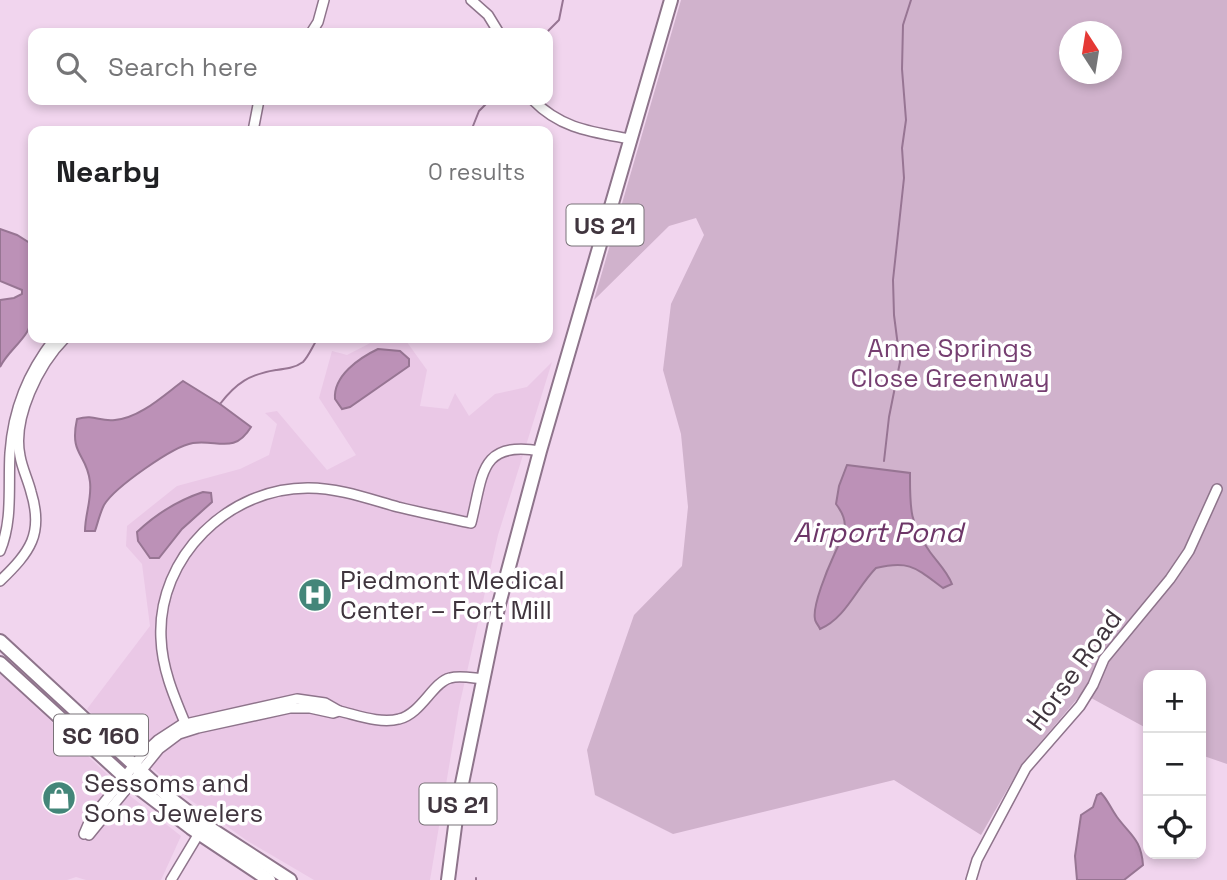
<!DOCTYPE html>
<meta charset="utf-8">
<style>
body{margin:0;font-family:"Space Grotesk",sans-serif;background:#f2f2f2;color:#202124}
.controls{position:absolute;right:21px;bottom:21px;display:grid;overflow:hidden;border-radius:14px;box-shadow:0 4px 10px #0003}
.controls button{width:63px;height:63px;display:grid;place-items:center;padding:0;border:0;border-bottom:2px solid #e0e0e0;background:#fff;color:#202124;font:35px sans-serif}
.compass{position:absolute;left:1059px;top:21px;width:63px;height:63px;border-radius:50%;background:#fff;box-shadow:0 4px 10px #0003;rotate:348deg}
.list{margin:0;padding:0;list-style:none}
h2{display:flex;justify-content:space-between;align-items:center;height:91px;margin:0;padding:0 28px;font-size:30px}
h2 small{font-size:23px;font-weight:400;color:#757577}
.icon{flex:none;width:38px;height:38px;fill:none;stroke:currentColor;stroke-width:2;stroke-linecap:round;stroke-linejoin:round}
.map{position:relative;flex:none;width:1227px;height:880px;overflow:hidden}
.search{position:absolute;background:#fff;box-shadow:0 4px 10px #0003;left:28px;top:28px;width:525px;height:77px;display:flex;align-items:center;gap:18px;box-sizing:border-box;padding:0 24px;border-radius:14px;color:#757577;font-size:26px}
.panel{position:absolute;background:#fff;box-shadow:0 4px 10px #0003;left:28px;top:126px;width:525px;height:217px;border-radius:14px}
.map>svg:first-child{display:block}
.built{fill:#eac8e6}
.green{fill:#d0b2cc;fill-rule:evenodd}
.water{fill:#bc91b7;stroke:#977593;stroke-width:2}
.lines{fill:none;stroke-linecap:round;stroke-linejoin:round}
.stream{stroke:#977593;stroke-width:2}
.minor-casing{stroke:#8e748b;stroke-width:12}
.major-casing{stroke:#8e748b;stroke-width:16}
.minor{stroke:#fff;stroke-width:9}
.major{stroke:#fff;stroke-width:12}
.labels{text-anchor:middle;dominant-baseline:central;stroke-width:7;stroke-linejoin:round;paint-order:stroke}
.shield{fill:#fff;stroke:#797278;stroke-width:2}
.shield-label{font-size:24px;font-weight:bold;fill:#40353e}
.park-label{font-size:26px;fill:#763f71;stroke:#fff}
.poi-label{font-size:26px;fill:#40353e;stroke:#fff;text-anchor:start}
.street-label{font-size:26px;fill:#40353e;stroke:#fff}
.water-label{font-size:28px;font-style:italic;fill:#6d3668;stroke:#fff}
</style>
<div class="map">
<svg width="1227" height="880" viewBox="0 0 1227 880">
<rect width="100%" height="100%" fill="#f1d5ee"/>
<g class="built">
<polygon points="380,338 404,338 427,370 420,406 448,409 455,393 469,416 495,394 527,387 552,362 498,535 459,707 430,880 314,880 246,840 189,799 123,744 87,709 150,626 142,564 126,546 127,526 177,486 240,469 269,455 277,424 265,413 277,411 327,470 356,455 319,398 332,351 347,355"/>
<polygon points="0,673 129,795 181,836 161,880 86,880 76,877 67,880 0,880"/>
</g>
<path class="green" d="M681,0H1227V764L1201,755V675H1148V729L1082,693L1022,764L981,835L894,780L673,834L595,795L587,750L634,615L682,566L688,507L681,434L663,370L671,304L704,235L696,218L669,226L594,300ZM1070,32H1112V74H1070Z"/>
<g class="water">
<path d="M0,229L17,235L33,245C33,269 39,312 27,332C19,345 7,353 0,367V300L14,298L22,294V290L0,281Z"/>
<path d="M378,349L400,351L409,359V366L350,407L342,409L335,399C333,376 359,358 378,349Z"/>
<path d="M183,381L220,404L251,427C234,455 217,439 193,443C173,446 114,488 104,505C100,513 98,522 95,531H85C85,514 92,499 90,482C87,453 69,456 77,419C95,414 99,422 115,420C140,418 164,395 183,381Z"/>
<path d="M847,465L910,473C910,508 909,522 930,552C938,563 947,571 952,584L943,588C916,568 910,560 876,568C857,587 846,618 820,629C819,626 815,622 815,619C812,606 828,568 834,555C843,534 852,525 836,504L839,486Z"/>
<path d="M203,492L211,493L212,502L182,529L159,558H150L138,541L137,532C156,514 179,500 203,492Z"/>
<path d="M1101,793C1108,800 1111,809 1117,817C1131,836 1141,839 1143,865L1124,880H1077L1075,856L1081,815L1093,807L1097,795Z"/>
</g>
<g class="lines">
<g class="stream">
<polyline points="546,33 559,20 563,0"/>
<polyline points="471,131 479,111 490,100"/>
<path d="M220,404C236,383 250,374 276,370C285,369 295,368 303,362C309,356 313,345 318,338"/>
<polyline points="884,461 889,417 900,362 894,315 893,280 904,178 902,148 906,120 902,69 903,25 911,0"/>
<polyline points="476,878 476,880"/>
</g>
<g class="minor-casing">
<g id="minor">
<polyline points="471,0 488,15 499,33"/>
<polyline points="311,33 318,22 324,0"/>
<path d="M533,100C561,129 593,132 630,139"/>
<polyline points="253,131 259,100"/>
<path d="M0,551C13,520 8,486 10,453C13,409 28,373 55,338"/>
<path d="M0,581C30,552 44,534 31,492C28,480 22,468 20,456C12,418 39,364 65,338"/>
<path d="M188,730C176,701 162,671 161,638C157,557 229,487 309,488C339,488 369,499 398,507C422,513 447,518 471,523C483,476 479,440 540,451"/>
<polyline points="84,834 90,820 143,754 158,740 181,725 297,699 325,703 339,711"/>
<path d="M89,835L159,749L179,734L198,728L290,708H310L333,713L339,711C357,715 380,724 399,719C421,714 433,682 450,678C460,675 472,678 483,679"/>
<polyline points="171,880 201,830"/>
<polyline points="971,880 977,860 1026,768 1080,706 1093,685 1104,659 1170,579 1189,551 1217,489"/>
</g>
</g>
<g class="major-casing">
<g id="major">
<polyline points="0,641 170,798 205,825 290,880"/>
<polyline points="0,663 128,780 191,828 269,880"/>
<polyline points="448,880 458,803 498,608 540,451 671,0"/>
</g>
</g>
<use href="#minor" class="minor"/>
<use href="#major" class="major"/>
</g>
<defs>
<g id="hospital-disc" transform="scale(1.75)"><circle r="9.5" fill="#438679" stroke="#fff"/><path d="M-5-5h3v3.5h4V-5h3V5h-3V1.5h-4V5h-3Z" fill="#fff"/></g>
<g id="shop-disc" transform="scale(1.75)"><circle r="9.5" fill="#438679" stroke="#fff"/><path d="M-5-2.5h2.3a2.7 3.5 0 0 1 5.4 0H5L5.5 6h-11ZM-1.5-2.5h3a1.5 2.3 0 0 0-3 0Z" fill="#fff"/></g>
</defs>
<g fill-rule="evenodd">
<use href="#hospital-disc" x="315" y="595"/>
<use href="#shop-disc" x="59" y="798"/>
</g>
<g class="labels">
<g class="shield">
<rect x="566.5" y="204.5" width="77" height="41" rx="5"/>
<rect x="54" y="714.5" width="94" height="41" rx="5"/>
<rect x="419.5" y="783.5" width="77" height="41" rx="5"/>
</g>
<g class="shield-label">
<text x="605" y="225">US 21</text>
<text x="101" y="735">SC 160</text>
<text x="458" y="804">US 21</text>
</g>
<g class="park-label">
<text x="950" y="348">Anne Springs<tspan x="950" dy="30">Close Greenway</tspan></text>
</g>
<g class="poi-label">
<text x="340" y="580">Piedmont Medical<tspan x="340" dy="30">Center – Fort Mill</tspan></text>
<text x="84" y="783">Sessoms and<tspan x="84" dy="30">Sons Jewelers</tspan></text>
</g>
<g class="street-label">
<text transform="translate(1074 670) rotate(-54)">Horse Road</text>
</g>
<g class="water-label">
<text x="878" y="532">Airport Pond</text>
</g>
</g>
</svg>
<div class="controls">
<button>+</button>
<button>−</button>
<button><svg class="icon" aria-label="locate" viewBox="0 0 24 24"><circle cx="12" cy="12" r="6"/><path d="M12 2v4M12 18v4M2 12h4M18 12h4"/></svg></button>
</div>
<svg class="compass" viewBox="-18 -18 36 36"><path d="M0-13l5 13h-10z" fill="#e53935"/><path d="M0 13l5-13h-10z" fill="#757577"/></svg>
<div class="search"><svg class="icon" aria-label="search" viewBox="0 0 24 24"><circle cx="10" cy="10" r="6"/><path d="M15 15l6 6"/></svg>Search here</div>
<section class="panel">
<h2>Nearby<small>0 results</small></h2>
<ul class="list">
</ul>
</section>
</div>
